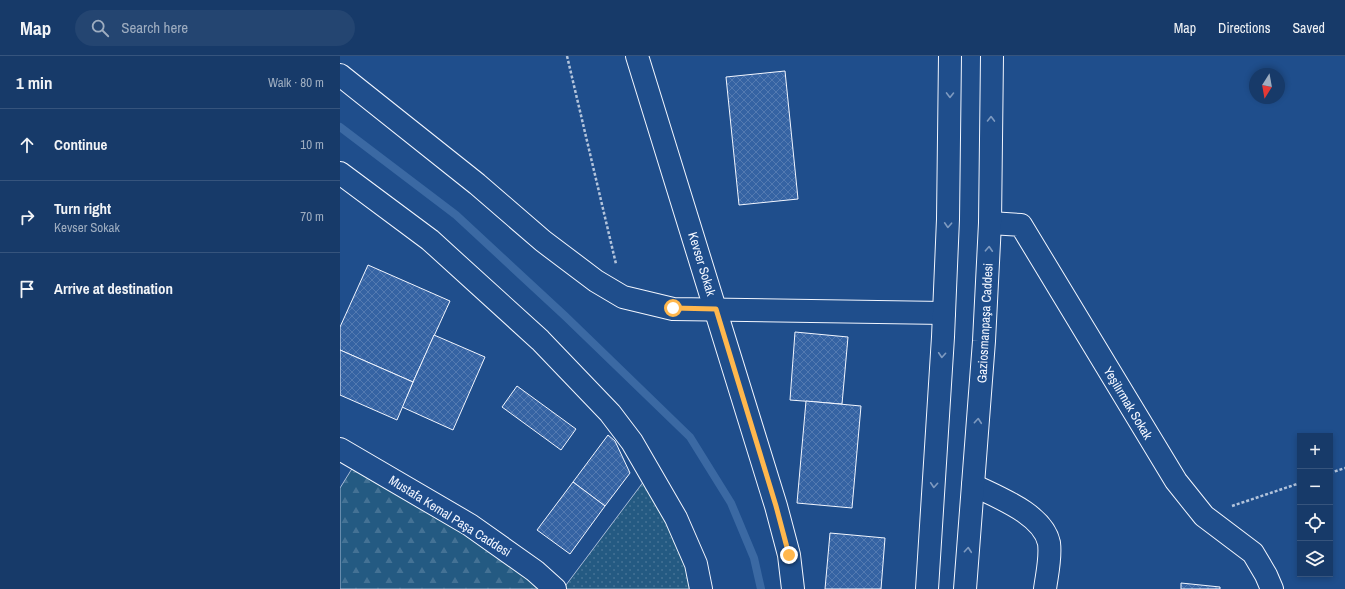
<!DOCTYPE html>
<meta charset="utf-8">
<style>
body{margin:0;font-family:"Archivo Narrow",sans-serif;background:#244571;color:#f1f3f6}
.controls{position:absolute;right:12px;bottom:12px;display:grid;overflow:hidden;border-radius:0px;box-shadow:0 2px 6px #0003}
.controls button{width:36px;height:36px;display:grid;place-items:center;padding:0;border:0;border-bottom:1px solid #36547d;background:#173a69;color:#f1f3f6;font:20px sans-serif}
.compass{position:absolute;left:909px;top:12px;width:36px;height:36px;border-radius:50%;background:#173a69;box-shadow:0 2px 6px #0003;rotate:191deg}
.stop{position:absolute;width:12px;height:12px;margin:-9px;border:3px solid #ffb74d;border-radius:50%;background:#fff}
.stop.end{background:#ffb74d;border-color:#fff;box-shadow:0 1px 4px #0008}
.list{margin:0;padding:0;list-style:none}
h2{display:flex;justify-content:space-between;align-items:center;height:52px;margin:0;padding:0 16px;font-size:17px}
h2 small{font-size:13px;font-weight:400;color:#9eadc0}
.list li{display:grid;grid-template-columns:26px 1fr auto;gap:12px;align-items:center;box-sizing:border-box;height:72px;padding:0 16px;border-top:1px solid #36547d}
.list b{display:block;font-size:15px;white-space:nowrap}
.list p{margin:0;font-size:13px;white-space:nowrap;color:#9eadc0}
.list em{font-size:13px;font-style:normal;color:#9eadc0}
.icon{flex:none;width:22px;height:22px;fill:none;stroke:currentColor;stroke-width:2;stroke-linecap:round;stroke-linejoin:round}
.map{position:relative;flex:none;width:1005px;height:533px;overflow:hidden}
header{display:flex;align-items:center;gap:24px;box-sizing:border-box;height:56px;padding:0 20px;background:#173a69;border-bottom:1px solid #36547d}
header strong{font-size:19px}
nav{display:flex;gap:22px;margin-inline-start:auto;font-size:14px}
.search{width:280px;height:36px;background:#244571;display:flex;align-items:center;gap:10px;box-sizing:border-box;padding:0 14px;border-radius:22px;color:#9eadc0;font-size:15px}
main{display:flex}
aside{flex:1;background:#173a69}
.map>svg:first-child{display:block}
.grass{fill:url(#grass-dots);stroke:#a8bbd7}
.forest{fill:url(#forest-firs);stroke:#a8bbd7}
.lines{fill:none;stroke-linecap:round;stroke-linejoin:round}
.stream{stroke:#3b69a3;stroke-width:8}
.building{fill:url(#building-cross-hatch);stroke:#f2f6ff}
.minor-casing{stroke:#f2f6ff;stroke-width:24}
.highway-casing{stroke:#f2f6ff;stroke-width:24}
.path{stroke:#b3c4dc;stroke-width:2.5;stroke-dasharray:3 2;stroke-linecap:butt}
.minor{stroke:#1f4e8c;stroke-width:22}
.highway{stroke:#1f4e8c;stroke-width:22}
.oneway{stroke:#7e9ac0}
.route{stroke:#ffb74d;stroke-width:5}
.labels{text-anchor:middle;dominant-baseline:central;stroke-width:3;stroke-linejoin:round;paint-order:stroke}
.street-label{font-size:13px;fill:#f2f6ff;stroke:#1f4e8c}
</style>
<header>
<strong>Map</strong>
<div class="search"><svg class="icon" aria-label="search" viewBox="0 0 24 24"><circle cx="10" cy="10" r="6"/><path d="M15 15l6 6"/></svg>Search here</div>
<nav><a>Map</a><a>Directions</a><a>Saved</a></nav>
</header>
<main>
<aside>
<h2>1 min<small>Walk · 80 m</small></h2>
<ul class="list">
<li><svg class="icon" aria-label="ahead" viewBox="0 0 24 24"><path d="M12 20V5M6 11l6-6 6 6"/></svg><div><b>Continue</b></div><em>10 m</em></li>
<li><svg class="icon" aria-label="right" viewBox="0 0 24 24"><path d="M7 20v-9h11M14 6l5 5-5 5"/></svg><div><b>Turn right</b><p>Kevser Sokak</p></div><em>70 m</em></li>
<li><svg class="icon" aria-label="arrive" viewBox="0 0 24 24"><path d="M6 21V4h12l-3 4 3 4H6"/></svg><div><b>Arrive at destination</b></div></li>
</ul>
</aside>
<div class="map">
<svg width="1005" height="533" viewBox="0 0 1005 533">
<defs>
<pattern id="grass-dots" width="8" height="8" patternUnits="userSpaceOnUse"><rect width="8" height="8" fill="#245a82"/><path d="M2 2h.1M6 6h.1" fill="none" stroke="#447295" stroke-width="1.8" stroke-linecap="round"/></pattern>
<pattern id="forest-firs" width="22" height="20" patternUnits="userSpaceOnUse"><rect width="22" height="20" fill="#245a82"/><path d="M5 1l3.5 6h-7zM16 11l3.5 6h-7z" fill="#447295"/></pattern>
<pattern id="building-cross-hatch" width="8" height="8" patternUnits="userSpaceOnUse"><rect width="8" height="8" fill="#3563a3"/><path d="M0 0l8 8M0 8l8-8" fill="none" stroke="#537ab1"/></pattern>
</defs>
<rect width="100%" height="100%" fill="#1f4e8c"/>
<polygon class="grass" points="310,417 361,533 223,533"/>
<polygon class="forest" points="18,403 215,533 0,533 0,432"/>
<g class="lines">
<polyline class="stream" points="0,71 116,159 225,260 350,381 391,447 414,502 421,533"/>
</g>
<g class="building">
<polygon points="445,15 458,143 399,149 386,21"/>
<polygon points="28,209 110,245 73,326 0,294 0,271"/>
<polygon points="455,276 508,281 502,348 450,344"/>
<polygon points="94,279 145,301 113,374 62,351"/>
<polygon points="0,294 73,326 57,364 0,339"/>
<polygon points="177,330 236,373 221,394 162,351"/>
<polygon points="466,345 521,350 512,452 457,447"/>
<polygon points="268,379 275,385 290,417 265,450 233,426"/>
<polygon points="233,426 265,450 230,498 197,474"/>
<polygon points="490,477 545,482 541,533 485,533"/>
<polygon points="841,527 880,531 880,533 841,533"/>
</g>
<g class="lines">
<g class="minor-casing">
<g id="minor">
<polyline points="297,0 436,450 449,499 453,533"/>
<polyline points="0,19 137,128 203,185 256,225 283,241 333,253 604,257"/>
<polyline points="0,117 90,184 200,284 270,357 292,386 336,462 356,508 361,533"/>
<polyline points="650,167 681,169 836,425 864,460 913,497 926,519 932,533"/>
<polyline points="0,393 130,469 195,515 215,533"/>
<path d="M633,429C657,441 703,458 709,487C711,502 707,518 705,533"/>
</g>
</g>
<g class="highway-casing">
<g id="highway">
<polyline points="587,533 603,281 608,163 610,0"/>
<polyline points="625,533 644,285 650,167 652,0"/>
</g>
</g>
<g class="path">
<polyline points="227,0 276,208"/>
<polyline points="990,417 1005,412"/>
<polyline points="892,450 960,427"/>
</g>
<use href="#minor" class="minor"/>
<use href="#highway" class="highway"/>
</g>
<defs><path id="oneway-chevron" d="M-2-3.5L2.5 0L-2 3.5" fill="none" stroke-width="1.6" stroke-linecap="round" stroke-linejoin="round"/></defs>
<g class="oneway">
<use href="#oneway-chevron" transform="translate(610 39) rotate(91)"/>
<use href="#oneway-chevron" transform="translate(651 63) rotate(-89)"/>
<use href="#oneway-chevron" transform="translate(608 169) rotate(93)"/>
<use href="#oneway-chevron" transform="translate(649 193) rotate(-87)"/>
<use href="#oneway-chevron" transform="translate(602 299) rotate(94)"/>
<use href="#oneway-chevron" transform="translate(638 365) rotate(-85)"/>
<use href="#oneway-chevron" transform="translate(594 429) rotate(94)"/>
<use href="#oneway-chevron" transform="translate(628 494) rotate(-85)"/>
</g>
<g class="lines">
<polyline class="route" points="333,252 376,253 436,450 449,499"/>
</g>
<g class="labels">
<g class="street-label">
<text transform="translate(362 208) rotate(73)">Kevser Sokak</text>
<text transform="translate(645 267) rotate(-87)">Gaziosmanpaşa Caddesi</text>
<text transform="translate(788 347) rotate(59)">Yeşilırmak Sokak</text>
<text transform="translate(110 460) rotate(32)">Mustafa Kemal Paşa Caddesi</text>
</g>
</g>
</svg>
<div class="controls">
<button>+</button>
<button>−</button>
<button><svg class="icon" aria-label="locate" viewBox="0 0 24 24"><circle cx="12" cy="12" r="6"/><path d="M12 2v4M12 18v4M2 12h4M18 12h4"/></svg></button>
<button><svg class="icon" aria-label="layers" viewBox="0 0 24 24"><path d="M12 4l9 5-9 5-9-5zM3 14l9 5 9-5"/></svg></button>
</div>
<svg class="compass" viewBox="-18 -18 36 36"><path d="M0-13l5 13h-10z" fill="#e53935"/><path d="M0 13l5-13h-10z" fill="#9eadc0"/></svg>
<div class="stop" style="left:333px;top:252px"></div>
<div class="stop end" style="left:449px;top:499px"></div>
</div>
</main>
